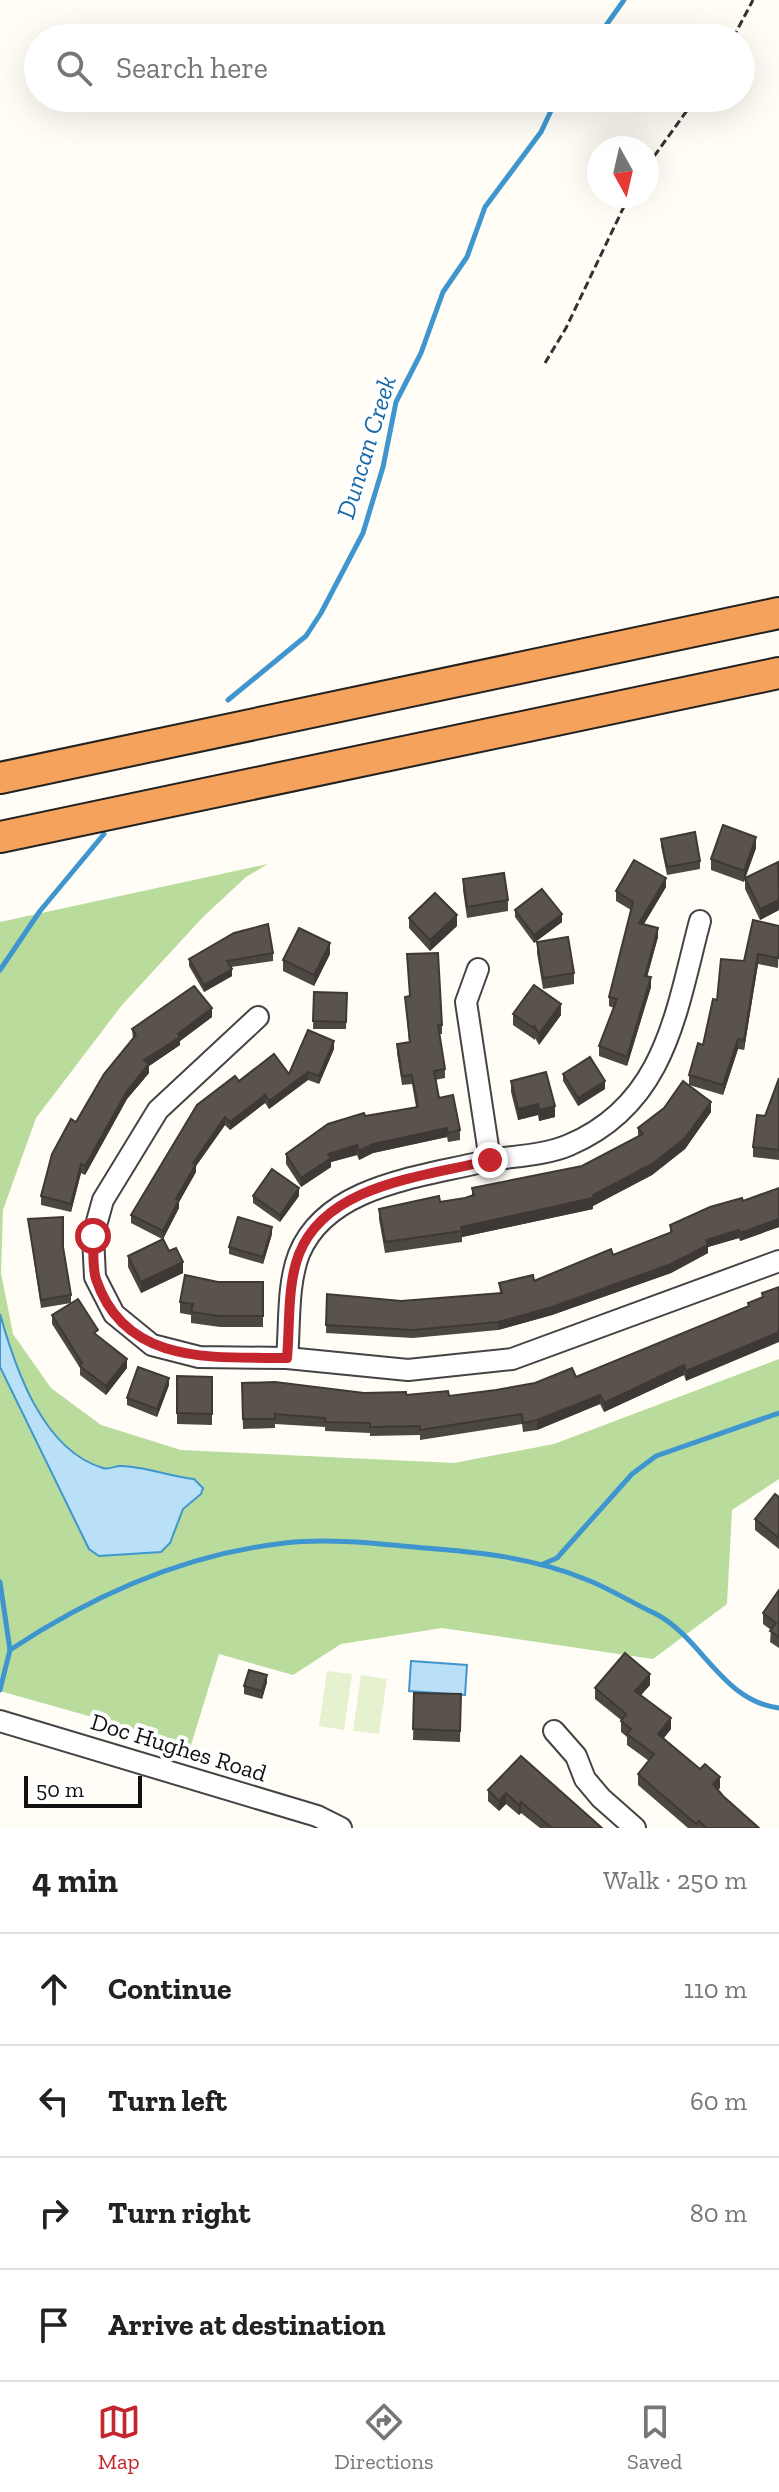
<!DOCTYPE html>
<meta charset="utf-8">
<style>
body{margin:0;font-family:"Zilla Slab",serif;background:#f6f6f6;color:#222}
.compass{position:absolute;left:587px;top:136px;width:72px;height:72px;border-radius:50%;background:#fff;box-shadow:0 8px 32px #0002;rotate:172deg}
.scale{position:absolute;left:24px;bottom:20px;width:118px;box-sizing:border-box;padding-left:8px;border:4px solid #111;border-top:0;font-size:22px;line-height:28px;white-space:nowrap;color:#111;-webkit-text-stroke:6px #fff;paint-order:stroke}
.stop{position:absolute;width:24px;height:24px;margin:-18px;border:6px solid #c4262e;border-radius:50%;background:#fff}
.stop.end{background:#c4262e;border-color:#fff;box-shadow:0 2px 8px #0008}
.list{margin:0;padding:0;list-style:none}
h2{display:flex;justify-content:space-between;align-items:center;height:104px;margin:0;padding:0 32px;font-size:34px}
h2 small{font-size:26px;font-weight:400;color:#767676}
.list li{display:grid;grid-template-columns:52px 1fr auto;gap:24px;align-items:center;box-sizing:border-box;height:112px;padding:0 32px;border-top:2px solid #e0e0e0}
.list b{display:block;font-size:30px;white-space:nowrap}
.list em{font-size:26px;font-style:normal;color:#767676}
.icon{flex:none;width:44px;height:44px;fill:none;stroke:currentColor;stroke-width:2;stroke-linecap:round;stroke-linejoin:round}
.map{position:relative;flex:none;width:779px;height:1828px;overflow:hidden}
.search{position:absolute;background:#fff;box-shadow:0 8px 32px #0002;left:24px;right:24px;top:24px;height:88px;display:flex;align-items:center;gap:20px;box-sizing:border-box;padding:0 28px;border-radius:44px;color:#767676;font-size:30px}
.sheet{height:552px;background:#fff}
nav{display:flex;justify-content:space-around;align-items:center;box-sizing:border-box;height:112px;border-top:2px solid #e0e0e0;background:#fff;font-size:22px;color:#767676}
nav a{display:grid;justify-items:center;gap:4px}
nav .on{color:#c4262e}
.map>svg:first-child{display:block}
.forest{fill:#b9dc9c}
.pitch{fill:#e6f2cf}
.water{fill:#b9e0f7;stroke:#3f96cf;stroke-width:2}
.lines{fill:none;stroke-linecap:round;stroke-linejoin:round}
.stream{stroke:#3f96cf;stroke-width:5}
.minor-casing{stroke:#444;stroke-width:24}
.highway-casing{stroke:#222;stroke-width:34}
.path{stroke:#333;stroke-width:3;stroke-dasharray:8 4;stroke-linecap:butt}
.minor{stroke:#fff;stroke-width:20}
.highway{stroke:#f5a25d;stroke-width:30}
.wall{fill:#4d4742}
.shaded-wall{fill:#3f3936}
.building{fill:#5a524d;stroke:#3f3936;stroke-width:2}
.route{stroke:#c4262e;stroke-width:10}
.labels{text-anchor:middle;dominant-baseline:central;stroke-width:8;stroke-linejoin:round;paint-order:stroke}
.street-label{font-size:24px;fill:#111;stroke:#fff}
.water-label{font-size:26px;font-style:italic;fill:#1768a6;stroke:#fff}
</style>
<div class="map">
<svg width="779" height="1828" viewBox="0 0 779 1828">
<rect width="100%" height="100%" fill="#fffdf5"/>
<polygon class="forest" points="268,864 246,877 203,917 122,1005 36,1118 3,1210 1,1273 13,1334 51,1388 101,1425 181,1450 454,1463 554,1444 779,1359 779,1479 732,1510 727,1604 653,1659 442,1628 341,1644 293,1675 219,1654 191,1745 0,1691 0,922"/>
<g class="pitch">
<polygon points="327,1671 352,1674 344,1730 319,1726"/>
<polygon points="361,1675 387,1679 379,1734 353,1731"/>
</g>
<g class="water">
<path d="M0,1314C15,1367 42,1450 103,1468C109,1470 114,1466 121,1466C144,1466 170,1477 194,1479L203,1488L201,1494L183,1509L170,1543L161,1552L99,1556L89,1549L0,1367Z"/>
<polygon points="411,1661 467,1665 465,1695 409,1691"/>
</g>
<g class="lines">
<g class="stream">
<polyline points="597,38 624,0"/>
<polyline points="228,700 306,636 321,613 363,533 383,467 396,402 421,353 443,292 467,257 485,207 541,132 557,98"/>
<polyline points="0,970 40,911 104,834"/>
<polyline points="543,1564 557,1558 632,1474 656,1456 779,1413"/>
<polyline points="0,1582 10,1650 0,1690"/>
<path d="M10,1650C93,1595 186,1554 285,1543C331,1538 379,1544 425,1548C478,1552 535,1558 585,1579C609,1588 632,1603 656,1614C702,1638 722,1701 779,1708"/>
</g>
<g class="minor-casing">
<g id="minor">
<polyline points="258,1017 158,1110 103,1200 93,1236 95,1277 114,1314 152,1345 199,1357 287,1358 408,1370 512,1359 779,1261"/>
<path d="M490,1160C515,1156 546,1155 569,1145C666,1104 676,1011 700,921"/>
<path d="M287,1358C290,1325 287,1285 299,1254C328,1183 426,1177 490,1160L466,1002L478,969"/>
<polyline points="0,1721 317,1816 341,1828"/>
<polyline points="554,1731 576,1756 585,1779 601,1798 635,1828"/>
</g>
</g>
<g class="highway-casing">
<g id="highway">
<polyline points="0,778 779,613"/>
<polyline points="0,837 779,673"/>
</g>
</g>
<g class="path">
<polyline points="733,38 753,0"/>
<polyline points="647,166 696,98"/>
<polyline points="545,363 566,328 629,196"/>
</g>
<use href="#minor" class="minor"/>
<use href="#highway" class="highway"/>
</g>
<g class="wall">
<polygon points="661,839 700,861 700,869 667,875 661,846"/>
<polygon points="756,848 745,878 779,864 779,910 760,920 745,889 745,878 744,882 711,870 711,859"/>
<polygon points="463,879 508,900 508,911 467,918 463,890"/>
<polygon points="666,887 644,924 658,937 647,976 651,987 627,1066 599,1056 599,1046 614,1008 609,1006 609,997 631,910 616,901 616,891"/>
<polygon points="515,910 562,922 534,943 515,917"/>
<polygon points="409,918 457,926 430,951 409,928"/>
<polygon points="779,926 778,968 758,964 744,1050 738,1049 723,1095 689,1085 689,1075 703,1045 717,1000 744,961"/>
<polygon points="537,942 574,973 574,984 543,989 537,953"/>
<polygon points="273,953 273,961 231,967 232,976 204,992 189,966 189,959"/>
<polygon points="330,954 314,986 283,971 283,960"/>
<polygon points="314,992 347,993 346,1029 313,1029"/>
<polygon points="405,997 442,1025 442,1034 439,1034 445,1069 445,1078 435,1080 439,1098 460,1130 460,1140 448,1142 447,1137 373,1153 359,1160 357,1155 331,1162 331,1167 301,1187 286,1164 286,1154 365,1116 416,1107 412,1084 402,1085 397,1053 397,1044 409,1042"/>
<polygon points="513,1014 561,1015 539,1045 535,1038 535,1040 513,1025"/>
<polygon points="212,1017 180,1041 180,1045 149,1066 149,1073 127,1099 85,1175 81,1173 71,1212 41,1205 41,1196 76,1122 133,1039 132,1029"/>
<polygon points="334,1049 319,1084 308,1080 269,1109 265,1103 230,1130 225,1125 196,1166 196,1172 179,1202 179,1208 163,1239 183,1273 141,1293 128,1267 128,1256 162,1239 131,1223 131,1215 239,1081 289,1074"/>
<polygon points="563,1074 605,1089 578,1106 563,1081"/>
<polygon points="779,1078 779,1160 753,1157 753,1147"/>
<polygon points="511,1081 555,1117 539,1121 538,1115 518,1120 511,1092"/>
<polygon points="711,1112 685,1149 652,1175 593,1206 593,1209 462,1237 462,1242 385,1253 379,1219 379,1209 465,1198 472,1195 472,1188 582,1166 638,1137 638,1128"/>
<polygon points="779,1188 779,1227 740,1241 739,1238 708,1247 708,1253 671,1273 552,1315 498,1330 413,1338 326,1333 327,1294 401,1301 500,1293 499,1283 534,1281 613,1255 670,1233 670,1225 743,1201"/>
<polygon points="253,1196 299,1196 280,1222 253,1203"/>
<polygon points="28,1219 63,1248 71,1295 71,1303 41,1308"/>
<polygon points="272,1234 263,1264 229,1254 229,1247"/>
<polygon points="218,1282 263,1282 263,1327 220,1327 191,1323 191,1315 180,1313 180,1302"/>
<polygon points="779,1287 686,1381 684,1375 604,1412 600,1404 537,1430 523,1432 522,1424 420,1440 420,1435 370,1436 370,1433 325,1431 325,1427 275,1424 275,1428 243,1429 242,1383 364,1393 449,1396 496,1390 576,1377 748,1307 748,1303 762,1297 762,1293"/>
<polygon points="52,1315 98,1337 127,1368 106,1395 80,1375 80,1368 52,1324"/>
<polygon points="177,1376 212,1377 212,1425 177,1424"/>
<polygon points="169,1385 157,1417 127,1405 127,1398"/>
<polygon points="779,1497 779,1549 755,1530 755,1519"/>
<polygon points="779,1590 779,1648 770,1642 771,1630 763,1624 763,1613"/>
<polygon points="267,1682 262,1699 244,1694 244,1686"/>
<polygon points="650,1685 641,1695 671,1729 664,1738 720,1788 718,1790 723,1796 759,1828 688,1828 638,1785 638,1774 649,1761 627,1745 627,1737 621,1732 621,1720 595,1699 595,1688"/>
<polygon points="414,1693 461,1694 460,1742 413,1740"/>
<polygon points="521,1756 602,1828 540,1828 521,1813 519,1815 506,1804 499,1811 488,1801 488,1790"/>
</g>
<g class="shaded-wall">
<polygon points="756,837 756,848 744,882 744,871"/>
<polygon points="666,878 666,887 639,932 639,923"/>
<polygon points="779,900 779,910 760,920 760,909"/>
<polygon points="562,914 562,922 534,943 534,935"/>
<polygon points="457,915 457,926 430,951 430,940"/>
<polygon points="658,928 658,937 645,985 645,976"/>
<polygon points="330,943 330,954 314,986 314,975"/>
<polygon points="758,954 758,964 744,1050 744,1040"/>
<polygon points="232,969 232,976 204,992 204,985"/>
<polygon points="651,977 651,987 627,1066 627,1057"/>
<polygon points="561,1004 561,1015 539,1045 539,1034"/>
<polygon points="212,1008 212,1017 180,1041 180,1045 149,1066 149,1073 127,1099 85,1175 85,1166 144,1060"/>
<polygon points="738,1039 738,1049 723,1095 723,1085"/>
<polygon points="334,1041 334,1049 319,1084 319,1076"/>
<polygon points="308,1072 308,1080 269,1109 269,1101"/>
<polygon points="605,1081 605,1089 578,1106 578,1098"/>
<polygon points="265,1095 265,1103 230,1130 230,1122"/>
<polygon points="711,1102 711,1112 685,1149 652,1175 593,1206 593,1209 462,1237 461,1227 593,1195"/>
<polygon points="538,1104 538,1115 518,1120 518,1109"/>
<polygon points="555,1106 555,1117 539,1121 539,1110"/>
<polygon points="225,1117 225,1125 196,1166 196,1172 179,1202 179,1208 163,1239 163,1231 176,1199 193,1163"/>
<polygon points="447,1128 447,1137 373,1153 359,1160 359,1151 373,1144"/>
<polygon points="357,1145 357,1155 331,1162 331,1167 301,1187 301,1178 328,1154"/>
<polygon points="81,1164 81,1173 71,1212 71,1204"/>
<polygon points="299,1188 299,1196 280,1222 280,1215"/>
<polygon points="779,1219 779,1227 740,1241 740,1233"/>
<polygon points="272,1227 272,1234 263,1264 263,1257"/>
<polygon points="739,1230 739,1238 708,1247 708,1253 671,1273 552,1315 498,1330 498,1322 706,1240"/>
<polygon points="183,1262 183,1273 141,1293 141,1282"/>
<polygon points="779,1332 779,1342 686,1381 686,1371"/>
<polygon points="127,1359 127,1368 106,1395 106,1386"/>
<polygon points="684,1365 684,1375 604,1412 604,1403"/>
<polygon points="169,1378 169,1385 157,1417 157,1409"/>
<polygon points="600,1395 600,1404 537,1430 537,1420"/>
<polygon points="650,1674 650,1685 635,1702 635,1691"/>
<polygon points="267,1675 267,1682 262,1699 262,1691"/>
<polygon points="671,1718 671,1729 658,1745 658,1734"/>
<polygon points="720,1777 720,1788 713,1795 713,1784"/>
<polygon points="506,1793 506,1804 499,1811 499,1801"/>
<polygon points="521,1802 521,1813 519,1815 519,1805"/>
</g>
<g class="building">
<polygon points="723,825 756,837 744,871 711,859"/>
<polygon points="695,832 700,861 667,867 661,839"/>
<polygon points="634,860 666,878 639,923 658,928 645,976 651,977 627,1057 599,1046 617,999 609,997 633,902 616,891"/>
<polygon points="778,862 779,900 760,909 745,878"/>
<polygon points="504,873 508,900 467,907 463,879"/>
<polygon points="542,889 562,914 534,935 515,910"/>
<polygon points="435,893 457,915 430,940 409,918"/>
<polygon points="753,920 779,926 779,952 778,958 758,954 744,1040 738,1039 723,1085 689,1075 698,1043 703,1045 713,999 717,1000 721,959 744,961"/>
<polygon points="268,924 273,953 227,961 232,969 204,985 189,959 234,933"/>
<polygon points="299,928 330,943 314,975 283,960"/>
<polygon points="568,937 574,973 543,978 537,942"/>
<polygon points="438,953 442,1025 438,1025 445,1069 434,1071 439,1098 453,1095 460,1130 448,1133 447,1128 373,1144 359,1151 357,1145 328,1154 331,1158 301,1178 286,1154 328,1124 364,1113 365,1116 418,1107 412,1075 402,1076 397,1044 410,1042 405,997 410,996 407,954"/>
<polygon points="534,985 561,1004 539,1034 534,1025 535,1029 513,1014"/>
<polygon points="194,986 212,1008 178,1034 180,1037 144,1060 149,1064 127,1091 85,1166 81,1164 71,1204 41,1196 52,1154 71,1119 76,1122 104,1074 136,1035 132,1029"/>
<polygon points="314,992 347,993 346,1022 313,1021"/>
<polygon points="308,1030 334,1041 319,1076 308,1072 269,1101 265,1095 230,1122 225,1117 193,1163 196,1164 176,1199 179,1200 163,1231 131,1215 197,1105 235,1076 239,1081 274,1054 289,1074"/>
<polygon points="590,1057 605,1081 578,1098 563,1074"/>
<polygon points="546,1072 555,1106 539,1110 538,1104 518,1109 511,1081"/>
<polygon points="779,1078 779,1150 753,1147 757,1115 765,1116"/>
<polygon points="683,1081 711,1102 685,1138 652,1164 593,1195 593,1198 461,1227 462,1231 385,1242 379,1209 439,1196 440,1202 465,1198 474,1195 472,1188 582,1166 643,1134 638,1128 664,1108"/>
<polygon points="272,1169 299,1188 280,1215 253,1196"/>
<polygon points="779,1188 779,1219 740,1233 739,1230 706,1240 708,1245 671,1264 552,1307 498,1322 413,1330 326,1325 327,1294 401,1301 502,1293 499,1283 533,1275 534,1281 611,1249 613,1255 672,1232 670,1225 710,1207 742,1198 743,1201"/>
<polygon points="63,1217 63,1247 71,1295 41,1300 28,1219"/>
<polygon points="238,1217 272,1227 263,1257 229,1247"/>
<polygon points="163,1239 169,1251 176,1248 183,1262 141,1282 128,1256"/>
<polygon points="185,1275 218,1282 263,1282 263,1316 220,1316 191,1312 193,1304 180,1302"/>
<polygon points="779,1287 779,1332 686,1371 684,1365 604,1403 600,1395 537,1420 523,1423 522,1414 420,1430 420,1426 370,1427 370,1423 325,1422 325,1418 275,1414 275,1419 243,1419 242,1383 275,1382 364,1393 406,1392 406,1395 448,1391 449,1396 496,1390 535,1383 572,1368 576,1377 749,1306 748,1303 763,1297 762,1293"/>
<polygon points="78,1299 98,1330 94,1333 127,1359 106,1386 80,1366 82,1363 52,1315"/>
<polygon points="138,1367 169,1378 157,1409 127,1398"/>
<polygon points="177,1376 212,1377 212,1414 177,1413"/>
<polygon points="775,1494 779,1497 779,1538 755,1519"/>
<polygon points="779,1590 779,1637 770,1631 776,1623 763,1613"/>
<polygon points="625,1653 650,1674 635,1691 671,1718 658,1734 700,1769 705,1764 720,1777 713,1784 723,1796 759,1828 706,1828 699,1821 696,1824 638,1774 654,1754 627,1734 631,1729 621,1721 626,1714 595,1688"/>
<polygon points="249,1670 267,1675 262,1691 244,1686"/>
<polygon points="414,1693 461,1694 460,1731 413,1729"/>
<polygon points="521,1756 602,1828 552,1828 521,1802 519,1805 506,1793 499,1801 488,1790"/>
</g>
<g class="lines">
<path class="route" d="M93,1236C94,1249 92,1267 96,1279C125,1366 213,1357 287,1358C290,1325 287,1285 299,1254C327,1183 426,1177 490,1160"/>
</g>
<g class="labels">
<g class="street-label">
<text transform="translate(179 1747) rotate(17)">Doc Hughes Road</text>
</g>
<g class="water-label">
<text transform="translate(366 447) rotate(-73)">Duncan Creek</text>
</g>
</g>
</svg>
<svg class="compass" viewBox="-18 -18 36 36"><path d="M0-13l5 13h-10z" fill="#e53935"/><path d="M0 13l5-13h-10z" fill="#767676"/></svg>
<div class="scale">50 m</div>
<div class="stop" style="left:93px;top:1236px"></div>
<div class="stop end" style="left:490px;top:1160px"></div>
<div class="search"><svg class="icon" aria-label="search" viewBox="0 0 24 24"><circle cx="10" cy="10" r="6"/><path d="M15 15l6 6"/></svg>Search here</div>
</div>
<section class="sheet">
<h2>4 min<small>Walk · 250 m</small></h2>
<ul class="list">
<li><svg class="icon" aria-label="ahead" viewBox="0 0 24 24"><path d="M12 20V5M6 11l6-6 6 6"/></svg><div><b>Continue</b></div><em>110 m</em></li>
<li><svg class="icon" aria-label="left" viewBox="0 0 24 24"><path d="M17 20v-9H6M10 6l-5 5 5 5"/></svg><div><b>Turn left</b></div><em>60 m</em></li>
<li><svg class="icon" aria-label="right" viewBox="0 0 24 24"><path d="M7 20v-9h11M14 6l5 5-5 5"/></svg><div><b>Turn right</b></div><em>80 m</em></li>
<li><svg class="icon" aria-label="arrive" viewBox="0 0 24 24"><path d="M6 21V4h12l-3 4 3 4H6"/></svg><div><b>Arrive at destination</b></div></li>
</ul>
</section>
<nav>
<a class="on"><svg class="icon" aria-label="map" viewBox="0 0 24 24"><path d="M3 6l6-2 6 2 6-2v14l-6 2-6-2-6 2zM9 4v14M15 6v14"/></svg>Map</a>
<a><svg class="icon" aria-label="directions" viewBox="0 0 24 24"><path d="M12 3l9 9-9 9-9-9zM9 14v-3h6M13 9l2 2-2 2"/></svg>Directions</a>
<a><svg class="icon" aria-label="saved" viewBox="0 0 24 24"><path d="M7 4h10v16l-5-4-5 4z"/></svg>Saved</a>
</nav>
